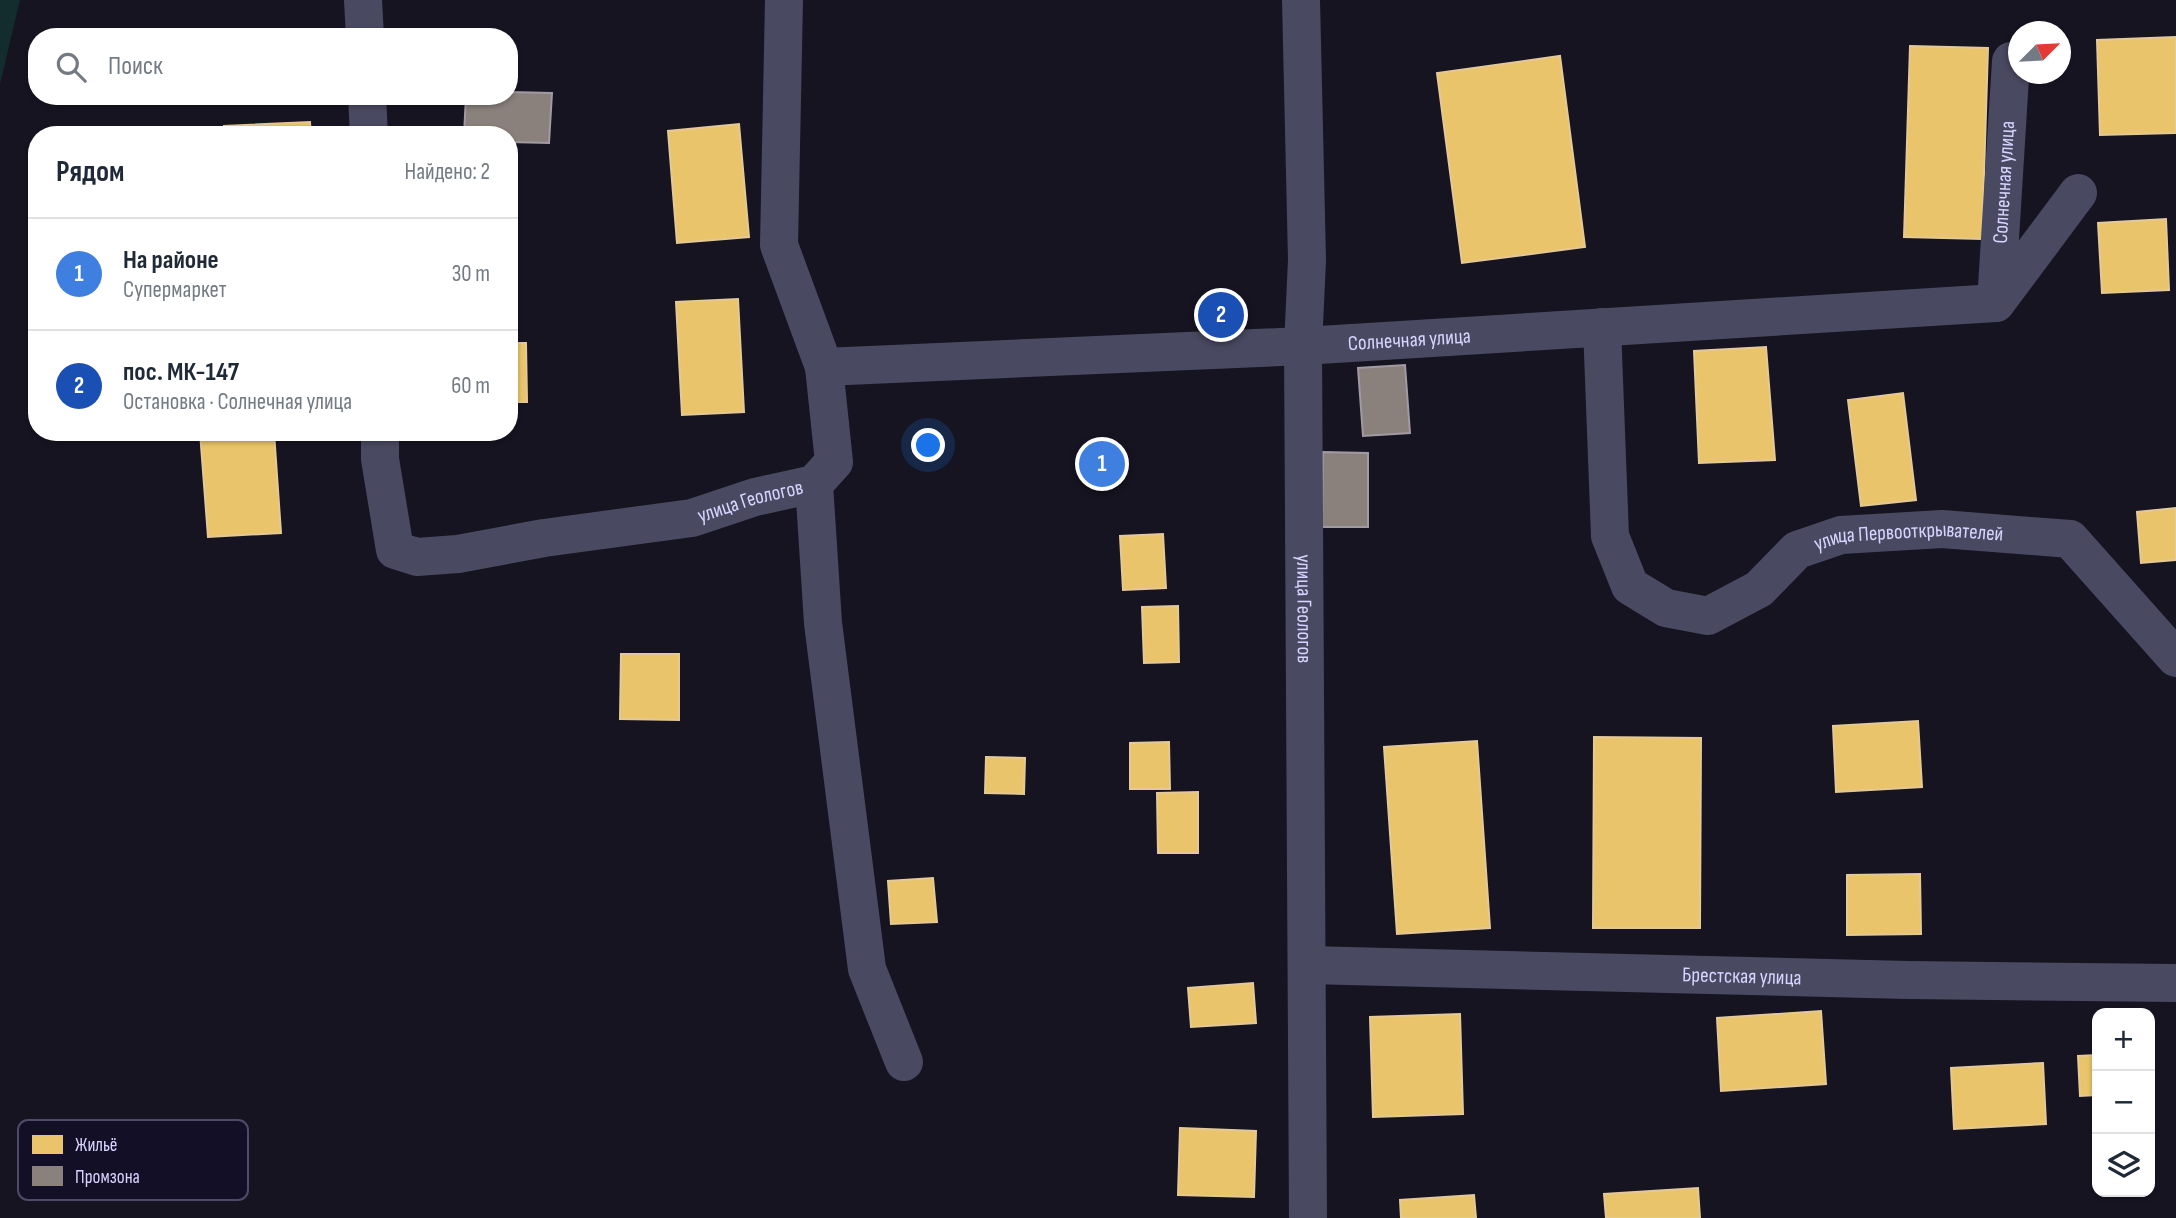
<!DOCTYPE html>
<html lang="ru">
<meta charset="utf-8">
<style>
body{margin:0;font-family:"Sofia Sans Condensed",sans-serif;background:#f6f6f7;color:#1f2937}
.controls{position:absolute;right:21px;bottom:21px;display:grid;overflow:hidden;border-radius:14px;box-shadow:0 2px 5px #0004}
.controls button{width:63px;height:63px;display:grid;place-items:center;padding:0;border:0;border-bottom:2px solid #e0e1e3;background:#fff;color:#1f2937;font:35px sans-serif}
.compass{position:absolute;left:2008px;top:21px;width:63px;height:63px;border-radius:50%;background:#fff;box-shadow:0 2px 5px #0004;rotate:66deg}
.you{position:absolute;left:929px;top:446px;width:24px;height:24px;margin:-18px;border:5px solid #fff;border-radius:50%;background:#1a73e8;box-shadow:0 0 0 10px #1a73e833}
.badge{display:grid;place-items:center;width:46px;height:46px;border-radius:50%;background:#111827;color:#fff;font-size:23px;font-weight:700}
.pin{position:absolute;translate:-50% -50%;border:4px solid #fff;box-shadow:0 2px 7px #0006}
.list{margin:0;padding:0;list-style:none}
h2{display:flex;justify-content:space-between;align-items:center;height:91px;margin:0;padding:0 28px;font-size:30px}
h2 small{font-size:23px;font-weight:400;color:#747a83}
.list li{display:grid;grid-template-columns:46px 1fr auto;gap:21px;align-items:center;box-sizing:border-box;height:112px;padding:0 28px;border-top:2px solid #e0e1e3}
.list b{display:block;font-size:26px;white-space:nowrap}
.list p{margin:0;font-size:23px;white-space:nowrap;color:#747a83}
.list em{font-size:23px;font-style:normal;color:#747a83}
.icon{flex:none;width:38px;height:38px;fill:none;stroke:currentColor;stroke-width:2;stroke-linecap:round;stroke-linejoin:round}
.map{position:relative;flex:none;width:2176px;height:1218px;overflow:hidden}
.search{position:absolute;background:#fff;box-shadow:0 2px 5px #0004;left:28px;top:28px;width:490px;height:77px;display:flex;align-items:center;gap:18px;box-sizing:border-box;padding:0 24px;border-radius:28px;color:#747a83;font-size:26px}
.panel{position:absolute;background:#fff;box-shadow:0 2px 5px #0004;left:28px;top:126px;width:490px;height:315px;border-radius:28px}
.map>svg:first-child{display:block}
.green{fill:#132c2d}
.homes{fill:#e9c46a;stroke:#e4c997;stroke-width:2}
.industry{fill:#8a817c;stroke:#a29aa3;stroke-width:2}
.lines{fill:none;stroke-linecap:round;stroke-linejoin:round}
.minor{stroke:#4a4962;stroke-width:38}
.labels{text-anchor:middle;dominant-baseline:central;stroke-width:7;stroke-linejoin:round;paint-order:stroke}
.street-label{font-size:21px;fill:#d9d4ff;stroke:#130f26}
.key{fill:#130f26;stroke:#4e4a67;stroke-width:2}
.key-label{font-size:19px;fill:#d9d4ff}
</style>
<div class="map">
<svg width="2176" height="1218" viewBox="0 0 2176 1218">
<rect width="100%" height="100%" fill="#161421"/>
<polygon class="green" points="0,0 20,0 0,84"/>
<g class="homes">
<polygon points="2176,37 2176,133 2100,135 2097,40"/>
<polygon points="1910,46 1988,48 1982,239 1904,237"/>
<polygon points="1560,56 1585,247 1462,263 1437,73"/>
<polygon points="310,122 311,135 225,135 224,126"/>
<polygon points="739,124 749,237 677,243 668,131"/>
<polygon points="2166,219 2169,290 2102,293 2098,223"/>
<polygon points="738,299 744,412 682,415 676,302"/>
<polygon points="509,343 526,343 527,402 509,402"/>
<polygon points="1766,347 1775,460 1699,463 1694,351"/>
<polygon points="1903,393 1916,500 1861,506 1848,400"/>
<polygon points="200,432 274,432 281,533 208,537"/>
<polygon points="2176,508 2176,560 2141,563 2137,512"/>
<polygon points="1163,534 1166,588 1123,590 1120,536"/>
<polygon points="1178,606 1179,662 1144,663 1142,607"/>
<polygon points="621,654 679,654 679,720 620,719"/>
<polygon points="1918,721 1922,787 1836,792 1833,726"/>
<polygon points="1594,737 1701,738 1700,928 1593,928"/>
<polygon points="1477,741 1490,928 1397,934 1384,747"/>
<polygon points="1169,742 1170,789 1130,789 1130,743"/>
<polygon points="986,757 1025,758 1024,794 985,793"/>
<polygon points="1198,792 1198,853 1158,853 1157,793"/>
<polygon points="1920,874 1921,934 1847,935 1847,875"/>
<polygon points="933,878 937,922 891,924 888,881"/>
<polygon points="1253,983 1256,1023 1191,1027 1188,988"/>
<polygon points="1821,1011 1826,1084 1721,1091 1717,1018"/>
<polygon points="1460,1014 1463,1114 1373,1117 1370,1017"/>
<polygon points="2097,1055 2097,1095 2080,1096 2078,1056"/>
<polygon points="2043,1063 2046,1124 1954,1129 1951,1068"/>
<polygon points="1180,1128 1256,1131 1254,1197 1178,1195"/>
<polygon points="1698,1188 1700,1218 1606,1218 1604,1194"/>
<polygon points="1474,1195 1476,1218 1401,1218 1400,1200"/>
</g>
<g class="industry">
<polygon points="509,92 552,93 549,143 509,142 509,135 464,135 466,96 509,96"/>
<polygon points="1405,365 1410,433 1363,436 1358,368"/>
<polygon points="1323,452 1368,453 1368,527 1322,527"/>
</g>
<g class="lines">
<g class="minor">
<polyline points="363,0 365,37"/>
<path id="s1" d="M1301,0L1307,260L1303,346L1308,1218"/>
<polyline points="367,96 369,135"/>
<path id="s2" d="M1996,303L2011,61"/>
<path id="s3" d="M1602,327L1610,536L1630,586L1666,608L1708,616L1759,589L1797,550L1841,535L1942,529L2070,539L2176,658"/>
<path id="s4" d="M824,367L1303,346L1996,303L2078,193"/>
<path id="s5" d="M380,432V459L395,550L417,557L458,554L544,538L692,518L755,497L814,484L834,462L824,367L779,245L784,0"/>
<polyline points="814,484 823,623 867,969 904,1062"/>
<path id="s6" d="M1308,965L1908,980L2176,983"/>
</g>
</g>
<g class="labels">
<g class="street-label">
<text stroke="none"><textPath href="#s2" startOffset="121">Солнечная улица</textPath></text>
<text stroke="none"><textPath href="#s4" startOffset="586">Солнечная улица</textPath></text>
<text stroke="none"><textPath href="#s5" startOffset="481">улица Геологов</textPath></text>
<text stroke="none"><textPath href="#s3" startOffset="574">улица Первооткрывателей</textPath></text>
<text stroke="none"><textPath href="#s1" startOffset="609">улица Геологов</textPath></text>
<text stroke="none"><textPath href="#s6" startOffset="434">Брестская улица</textPath></text>
</g>
</g>
<rect x="18" y="1120" width="230" height="80" rx="10" class="key"/>
<rect x="32" y="1135" width="31" height="19" fill="#e9c46a"/>
<rect x="32" y="1166" width="31" height="20" fill="#8a817c"/>
<g class="key-label">
<text x="75" y="1151">Жильё</text>
<text x="75" y="1183">Промзона</text>
</g>
</svg>
<div class="controls">
<button>+</button>
<button>−</button>
<button><svg class="icon" aria-label="layers" viewBox="0 0 24 24"><path d="M12 4l9 5-9 5-9-5zM3 14l9 5 9-5"/></svg></button>
</div>
<svg class="compass" viewBox="-18 -18 36 36"><path d="M0-13l5 13h-10z" fill="#e53935"/><path d="M0 13l5-13h-10z" fill="#747a83"/></svg>
<div class="you"></div>
<div class="pin badge" style="left:1102px;top:464px;background:#3f7fe0">1</div>
<div class="pin badge" style="left:1221px;top:315px;background:#1a4fb4">2</div>
<div class="search"><svg class="icon" aria-label="search" viewBox="0 0 24 24"><circle cx="10" cy="10" r="6"/><path d="M15 15l6 6"/></svg>Поиск</div>
<section class="panel">
<h2>Рядом<small>Найдено: 2</small></h2>
<ul class="list">
<li><span class="badge" style="background:#3f7fe0">1</span><div><b>На районе</b><p>Супермаркет</p></div><em>30 m</em></li>
<li><span class="badge" style="background:#1a4fb4">2</span><div><b>пос. МК-147</b><p>Остановка · Солнечная улица</p></div><em>60 m</em></li>
</ul>
</section>
</div>
